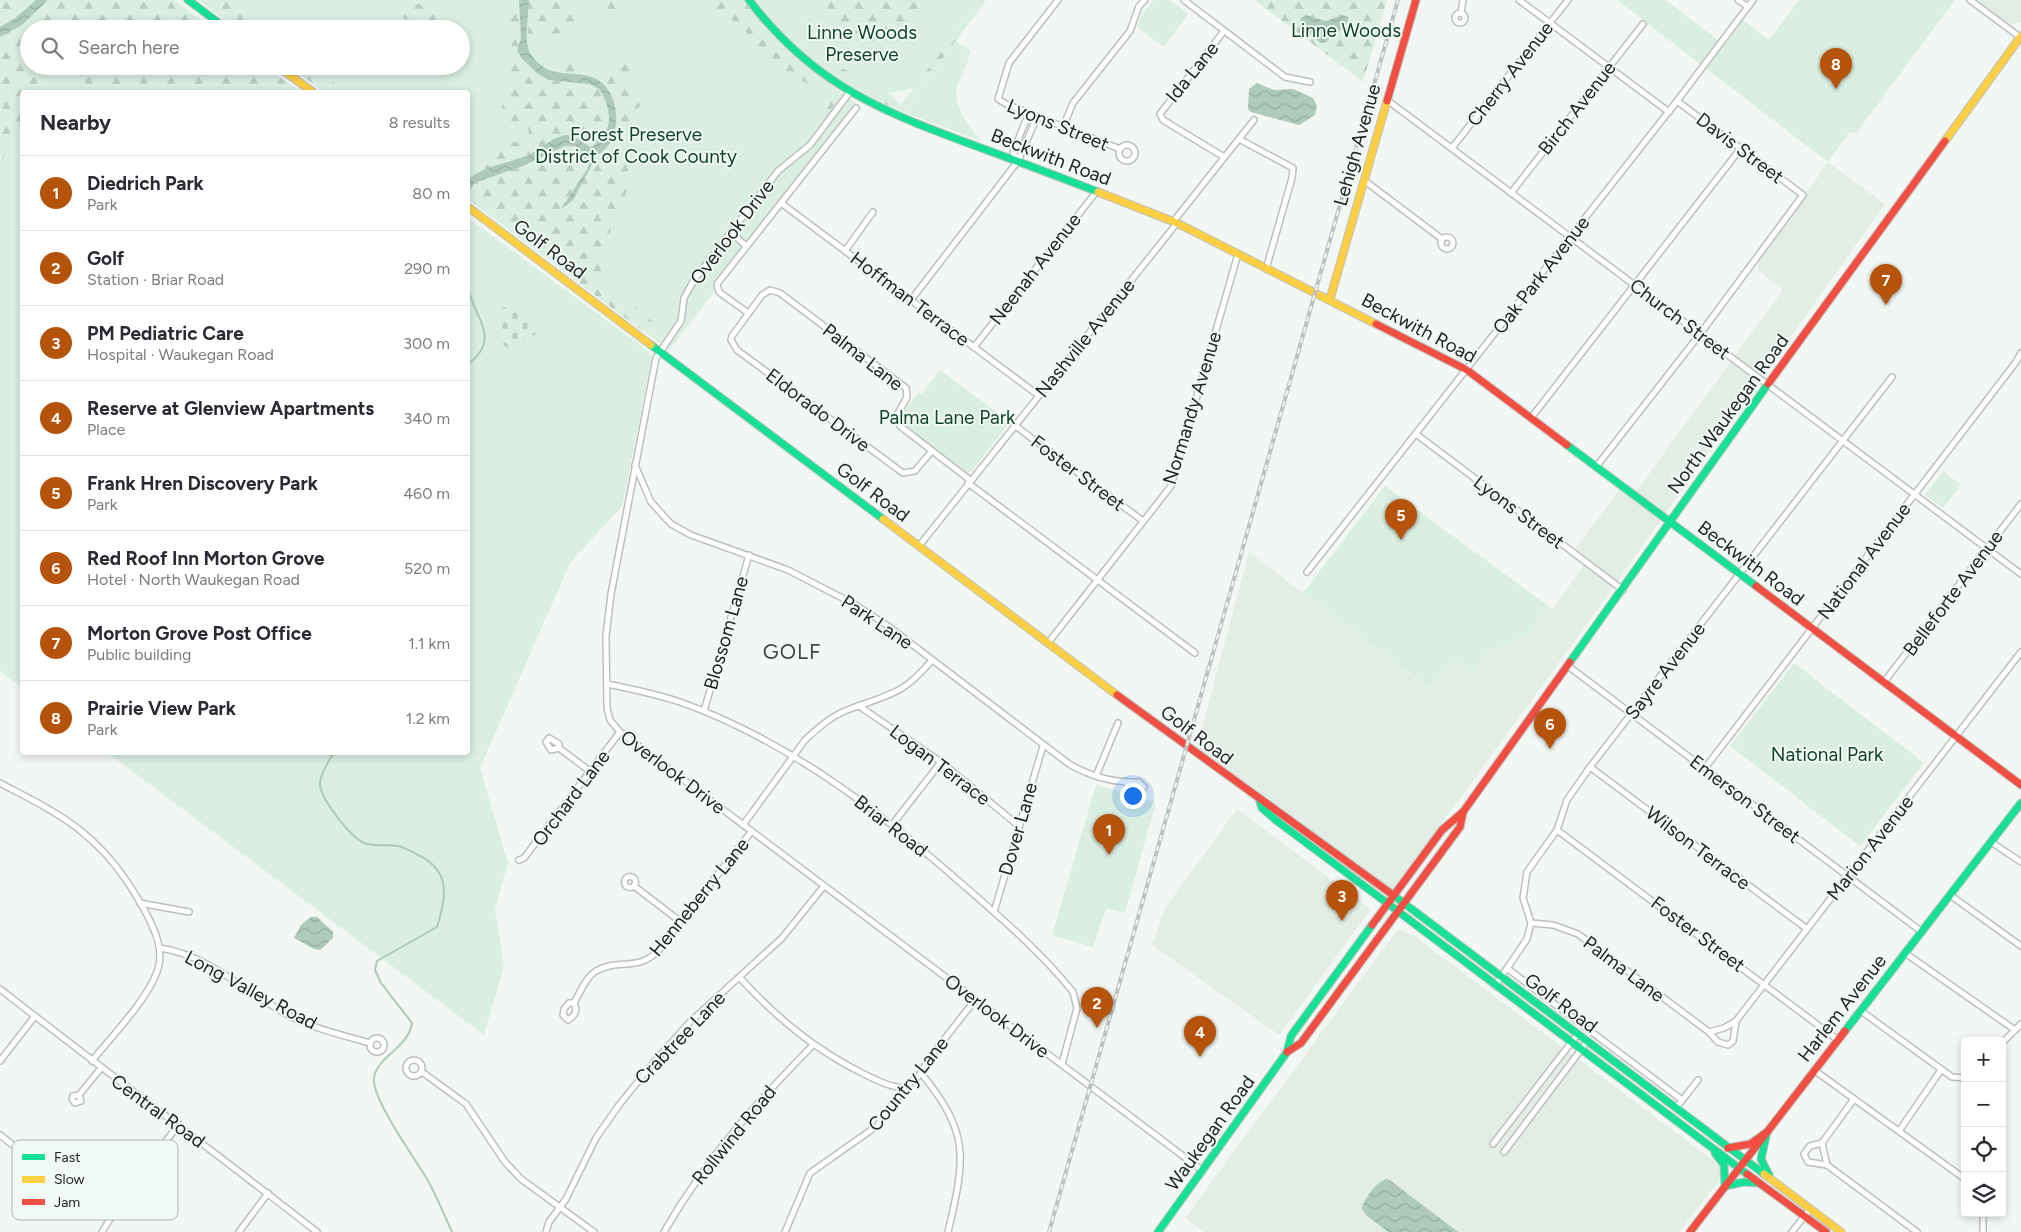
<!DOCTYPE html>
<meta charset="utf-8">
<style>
body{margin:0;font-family:Figtree,sans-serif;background:#f7f7f7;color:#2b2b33}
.controls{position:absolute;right:15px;bottom:15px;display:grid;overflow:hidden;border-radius:5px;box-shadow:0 2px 8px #0003}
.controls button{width:45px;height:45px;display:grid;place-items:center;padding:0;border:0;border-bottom:1px solid #e1e1e2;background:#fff;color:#2b2b33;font:25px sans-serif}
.you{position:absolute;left:1132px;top:795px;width:18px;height:18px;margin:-12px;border:4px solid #fff;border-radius:50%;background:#1a73e8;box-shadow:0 0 0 8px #1a73e833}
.badge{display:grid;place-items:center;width:32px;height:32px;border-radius:50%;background:#b45309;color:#fff;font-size:16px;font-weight:700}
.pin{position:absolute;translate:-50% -41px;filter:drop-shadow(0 1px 2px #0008)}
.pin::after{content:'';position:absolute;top:26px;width:18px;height:15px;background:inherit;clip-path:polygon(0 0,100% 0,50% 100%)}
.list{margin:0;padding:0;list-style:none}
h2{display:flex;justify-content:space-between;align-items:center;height:65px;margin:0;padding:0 20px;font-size:21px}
h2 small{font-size:16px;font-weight:400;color:#7c7c81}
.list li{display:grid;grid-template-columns:32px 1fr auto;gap:15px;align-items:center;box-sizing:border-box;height:75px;padding:0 20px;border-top:1px solid #e1e1e2}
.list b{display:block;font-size:19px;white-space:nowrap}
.list p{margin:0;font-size:16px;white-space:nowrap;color:#7c7c81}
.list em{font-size:16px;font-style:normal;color:#7c7c81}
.icon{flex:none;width:28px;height:28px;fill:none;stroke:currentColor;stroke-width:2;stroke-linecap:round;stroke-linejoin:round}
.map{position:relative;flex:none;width:2021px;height:1232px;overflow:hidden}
.search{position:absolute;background:#fff;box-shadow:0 2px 8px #0003;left:20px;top:20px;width:450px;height:55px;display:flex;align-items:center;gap:12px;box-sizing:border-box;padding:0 18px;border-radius:28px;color:#7c7c81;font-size:19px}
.panel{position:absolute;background:#fff;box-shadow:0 2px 8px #0003;left:20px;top:90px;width:450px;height:665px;border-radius:5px}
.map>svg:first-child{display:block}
.built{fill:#e2ede6}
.green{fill:#daeee2}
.forest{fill:url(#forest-firs)}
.cemetery{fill:url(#cemetery-stones)}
.water{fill:url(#water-waves)}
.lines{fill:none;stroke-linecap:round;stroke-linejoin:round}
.stream{stroke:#aecaba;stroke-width:2}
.street-casing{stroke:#bdc1be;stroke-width:8}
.fast-casing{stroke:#bdc1be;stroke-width:9}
.slow-casing{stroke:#bdc1be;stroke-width:9}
.jam-casing{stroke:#bdc1be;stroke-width:9}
.street{stroke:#fdfefd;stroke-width:5}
.fast{stroke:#16e098;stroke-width:7}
.slow{stroke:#ffcf43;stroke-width:7}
.jam{stroke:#f24e42;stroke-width:7}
.rail-casing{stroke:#bfc0bf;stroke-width:4}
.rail{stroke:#f0f9f4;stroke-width:2;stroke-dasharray:5.5;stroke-linecap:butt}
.labels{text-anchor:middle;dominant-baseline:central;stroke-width:4;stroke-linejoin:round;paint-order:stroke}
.park-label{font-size:19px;fill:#12432c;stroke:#f0f9f4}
.street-label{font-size:19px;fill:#212523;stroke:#f0f9f4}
.quarter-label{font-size:21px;letter-spacing:1px;fill:#414844;stroke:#f0f9f4}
.key{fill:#f0f9f4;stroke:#b2b9b5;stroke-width:1}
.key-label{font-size:14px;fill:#212523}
</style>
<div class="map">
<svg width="2021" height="1232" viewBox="0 0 2021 1232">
<defs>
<pattern id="forest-firs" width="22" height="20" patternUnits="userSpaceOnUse" patternTransform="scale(1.25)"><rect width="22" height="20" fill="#daeee2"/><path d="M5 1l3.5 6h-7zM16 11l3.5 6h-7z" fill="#bbccc2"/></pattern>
<pattern id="cemetery-stones" width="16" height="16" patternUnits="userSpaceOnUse" patternTransform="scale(1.25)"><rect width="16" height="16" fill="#daeee2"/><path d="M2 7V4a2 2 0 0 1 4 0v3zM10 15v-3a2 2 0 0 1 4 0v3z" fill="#bbccc2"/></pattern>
<pattern id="water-waves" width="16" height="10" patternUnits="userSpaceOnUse" patternTransform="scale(1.25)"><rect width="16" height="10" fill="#aecaba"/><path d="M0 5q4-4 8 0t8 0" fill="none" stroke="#95ada0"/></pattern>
</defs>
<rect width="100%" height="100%" fill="#f2f7f4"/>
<g class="built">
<polygon points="1977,0 2021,0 2021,22 2010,25"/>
<polygon points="1828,162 1885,204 1582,631 1393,890 1197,747 1249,552 1429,689 1449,663 1506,645 1530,632 1548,606 1552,609 1587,561 1573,551 1623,485 1635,493 1783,290 1758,270 1759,259"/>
<polygon points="1237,809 1371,909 1279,1035 1152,945 1165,908"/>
<polygon points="1401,930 1414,936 1714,1161 1721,1171 1720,1179 1679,1232 1204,1232 1185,1218 1395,933"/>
</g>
<g class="green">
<polygon points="0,0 29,29 29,66 257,66 292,92 22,92 22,688 0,671"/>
<path d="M198,0H743C774,43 812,73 856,103L714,281V292L669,350L468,199V92H324L288,66H461V29H237Z"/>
<path d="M753,0H980L914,88L890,93L880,90L873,99C826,75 786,42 753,0Z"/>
<polygon points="1153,0 1170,0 1188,14 1164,47 1137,27 1142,15"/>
<polygon points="1617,0 1666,0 1724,45 1743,20 1769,40 1799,0 1955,0 1857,132 1849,133 1828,162"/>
<path d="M956,41L970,51C968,65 964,69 959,81C949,102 968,126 981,141L903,112Z"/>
<polygon points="468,218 648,351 652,358 622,506 570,563 480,768 508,863 495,909 504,966 484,1035 108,753 468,752"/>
<polygon points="940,370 1010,422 971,472 966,472 901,422 902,413 919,392 922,394"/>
<polygon points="1943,471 1961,485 1943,508 1925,495"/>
<polygon points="1385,486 1548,606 1530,632 1506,645 1485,653 1472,673 1456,661 1453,665 1449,663 1430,689 1303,593"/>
<polygon points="1794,663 1924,763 1860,846 1730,746"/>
<polygon points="1096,785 1156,802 1125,913 1106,908 1093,947 1052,935"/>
</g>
<g class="forest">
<polygon points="0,0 36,0 14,19 0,27"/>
<polygon points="48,0 174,0 213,29 29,29 29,66 65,66 48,92 22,92 22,122 8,144 0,169 0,37 22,25"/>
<polygon points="198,0 241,0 258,29 237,29"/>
<path d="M514,0H519L521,38L517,50C529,74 551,82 576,83C585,84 591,83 599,89C612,107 615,136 591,147L556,138L530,154L477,172L468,180V176L486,161L503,142H523L529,135L528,126L502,119L501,116L505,89L515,75L509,69L503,74L504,64L513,53L508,22Z"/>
<path d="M529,0C549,0 573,1 585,20L576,18L574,35L558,33L528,41Z"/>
<polygon points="596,0 634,0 635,2 628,12 606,23 597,13"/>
<path d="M705,0H743L780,45L837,90C840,101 831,111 823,118L821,116L830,103L826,94L792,75L755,45L744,29Z"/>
<polygon points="753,0 763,0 793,37 820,56 851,73 851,76 849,79 838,79 798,48"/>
<polygon points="806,0 935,0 917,28 906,38 889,45 866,40"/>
<polygon points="980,0 986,0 903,112 873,99 880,90 885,90 901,105"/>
<polygon points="1254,0 1387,0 1363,82"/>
<path d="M408,3C426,5 447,5 445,29H422L400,16L398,14L404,5Z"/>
<polygon points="484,34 492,38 461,52 462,37"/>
<path d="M574,62C591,90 614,57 631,64L635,91L640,105L619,147L631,178L618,217L611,226L605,265L601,278C609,290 621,295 631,304C643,314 650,320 664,328L658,335L641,330L468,199L469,190L474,183L569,144L576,146L591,159L588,168L562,208L573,200L597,155C621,144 622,97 601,82C583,69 561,80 540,63Z"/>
<polygon points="82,66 263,66 302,92 75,92"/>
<polygon points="289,66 311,66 346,92 324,92"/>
</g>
<polygon class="cemetery" points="501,306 514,311 539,331 512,353 499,340"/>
<g class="water">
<polygon points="36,0 48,0 22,25 0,37 0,27 14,19"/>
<path d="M519,0H529C529,16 522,43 532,56C552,84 582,66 601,82C622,99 622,143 597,155L573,200L561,209L588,168L590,159L576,146L569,144L523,166L474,183L468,194V180C485,164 511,164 532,153C543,147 554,136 567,135C577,135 583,144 591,147C615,136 612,107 599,89L589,84L549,80L538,74L522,59L517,50L521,38Z"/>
<path d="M1306,15L1326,21L1342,15L1348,17V21C1342,31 1334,34 1326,42L1321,43L1310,34L1299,32L1301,18Z"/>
<polygon points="1257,83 1274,90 1293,89 1313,98 1317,106 1315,115 1299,125 1251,112 1248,109 1249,89"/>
<polygon points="311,917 317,917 333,932 333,938 320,950 314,949 294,938 301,925"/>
<path d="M1386,1179L1391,1181L1458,1232H1388L1366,1215L1362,1209C1363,1199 1377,1182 1386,1179Z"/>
</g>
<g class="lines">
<g class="stream">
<path d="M468,287C473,317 503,338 468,364"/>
<path d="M334,752C329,762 320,773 320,783C319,798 351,837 364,843C375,847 387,844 398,846C407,848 414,853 422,857C451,873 446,899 437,927L377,961L375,970L381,983L412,1023C408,1049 377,1056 374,1078C371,1098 416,1160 427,1179C437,1196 444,1215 452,1232"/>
</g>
<g class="street-casing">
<g id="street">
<polyline points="1058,0 1009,63 998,99 1006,104 1120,149"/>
<polyline points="1184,0 1285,77 1310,82"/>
<polyline points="1519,0 1669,112"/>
<polyline points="1738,0 1748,7"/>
<polyline points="1970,0 2020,37"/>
<circle cx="1460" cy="18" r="5"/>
<polyline points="1461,13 1463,0"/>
<polyline points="849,93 810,145 778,171 694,280 684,298 681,321 656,358 611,594 606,636 607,708 610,720 620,732 1203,1171"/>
<polyline points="1387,100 2021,574"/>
<polyline points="1063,127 1073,103 1130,31 1139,6 1145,0"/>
<polyline points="1239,139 1293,168 1292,178 1266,269"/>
<circle cx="1127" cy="153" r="8"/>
<polyline points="1452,148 1568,0"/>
<polyline points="1224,157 1163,120 1160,114 1224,31"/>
<polyline points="1018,161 1013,152 1029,113"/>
<polyline points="1365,181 1442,239"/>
<polyline points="1511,193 1643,24"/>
<polyline points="781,203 1038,395"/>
<polyline points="1173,222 1254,120"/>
<polyline points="731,232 746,246"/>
<circle cx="1447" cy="243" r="6"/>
<polyline points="845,251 873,212"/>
<polyline points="911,300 1018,161 1037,117"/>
<polyline points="748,313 719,292 717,284 856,108"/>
<polyline points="974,347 1097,191"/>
<polyline points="1531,418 1741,148"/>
<polyline points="1014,425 1143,521"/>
<polyline points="1416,434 1623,590"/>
<polyline points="931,452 915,471 903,473 737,350 731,340 732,336 762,295 770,290 780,293 906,388 907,397 896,417 900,426 970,480"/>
<path d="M635,465L651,502L671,524L691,535L788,570L854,604L888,626L1069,764C1090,776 1115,783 1139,782L1144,787L1139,792L1126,783"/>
<polyline points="1596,467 1700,334 1803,195 1677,101"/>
<polyline points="968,483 1195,653"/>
<polyline points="919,546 1177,223"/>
<polyline points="1307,572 1677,101 1753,0"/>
<polyline points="1048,643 1171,486 1238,254"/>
<polyline points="1568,666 1922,932"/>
<polyline points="1884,682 2021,504"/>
<path d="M607,684C632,689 656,694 680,702C787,740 878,810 962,884C1000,917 1041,952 1073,992L1077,1008L1062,1064"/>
<polyline points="859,706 941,762 1019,826"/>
<polyline points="704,711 749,555"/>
<polyline points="559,748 551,750 546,742 549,738 559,744 559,748 591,772"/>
<polyline points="1590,767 1807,929"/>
<polyline points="1705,768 2016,362 2021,353"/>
<polyline points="1096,776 1118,723"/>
<path d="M0,783C16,792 34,800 50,810C94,835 121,867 145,911C155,930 165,951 157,972C147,1000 111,1037 92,1061"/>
<path d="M743,825L805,740C818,728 832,715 850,709C890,694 903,695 932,660"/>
<polyline points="892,825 941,762"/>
<polyline points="1557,830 1838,1040"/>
<polyline points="1991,842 2021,862"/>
<polyline points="519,860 524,858 620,732"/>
<circle cx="630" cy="882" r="5.5"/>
<polyline points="634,886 681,922"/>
<polyline points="1950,895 2021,946"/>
<polyline points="140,903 189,912"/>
<polyline points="994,912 1043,746"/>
<polyline points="1531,923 1553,925 1578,934 1709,1032 1718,1042 1728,1045 1733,1041 1736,1021"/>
<path d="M160,948C208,955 245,991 286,1014C311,1028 342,1035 370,1043"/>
<polyline points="1905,953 2015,1030"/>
<polyline points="1508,969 1682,1100"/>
<path d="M740,978C777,1018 815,1050 864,1074C876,1080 890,1087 904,1088"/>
<polyline points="1495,986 1527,939 1531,923 1523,898 1527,872 1557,830 1567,800 1590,767 1892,377"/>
<path d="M0,989C105,1071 212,1150 317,1232"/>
<path d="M574,1003C578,1010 575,1016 568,1020L563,1015L564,1009L569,1003H574C580,993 585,978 596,971C618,958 637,972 658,951L751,832"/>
<polyline points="1861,1011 1952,1077 1965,1078"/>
<polyline points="1709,1032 1724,1028 1736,1021 2021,652"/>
<circle cx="377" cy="1045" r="7"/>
<polyline points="2002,1043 2021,1024"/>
<circle cx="414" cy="1068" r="8"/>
<polyline points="0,1061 35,1016"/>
<polyline points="1814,1070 1965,1179"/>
<polyline points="422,1072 466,1104 505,1162 521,1179 594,1232"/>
<path d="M921,1073C971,1134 965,1159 948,1232"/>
<polyline points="79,1095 81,1101 75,1103 72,1099 73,1096 79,1095 101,1068"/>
<polyline points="1854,1099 1822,1143 1827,1165 1917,1232"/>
<polyline points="1676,1108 1698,1080"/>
<polyline points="1899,1131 1941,1070"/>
<polyline points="0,1135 37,1164"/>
<polyline points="1822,1143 1810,1146 1804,1154 1808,1162 1827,1165"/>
<polyline points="1493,1144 1577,1035"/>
<polyline points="1504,1152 1586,1043"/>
<polyline points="102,1232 122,1199 179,1124"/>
<polyline points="239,1232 268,1193"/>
<polyline points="546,1232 549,1222 566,1199 596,1138 619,1105 654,1062 690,1022 782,938 824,886"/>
<path d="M664,1232C707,1158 753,1106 813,1045"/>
<polyline points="785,1232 810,1173 877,1126 904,1088 917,1078 932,1055 975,1000"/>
<polyline points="1792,1232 1810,1209"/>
<polyline points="1983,1232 1983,1213"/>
</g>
</g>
<g class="fast-casing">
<g id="fast">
<polyline points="188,0 227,29"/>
<path d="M749,0C815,87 886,113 984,149C1022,163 1060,177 1098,192"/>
<polyline points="651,345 883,519"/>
<polyline points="1567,445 1756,586"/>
<polyline points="1570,662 1768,384"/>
<polyline points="1260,802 1262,808 1277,821 1387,903"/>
<polyline points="1393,895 1764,1174"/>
<polyline points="1387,903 1747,1174"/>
<polyline points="1845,1031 2021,803"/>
<polyline points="1767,1132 1761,1159 1769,1175"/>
<polyline points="1715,1153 1724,1165 1725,1186 1744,1182 1759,1183"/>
<polyline points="1158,1232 1287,1052 1291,1036 1372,925"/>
</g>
</g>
<g class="slow-casing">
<g id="slow">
<polyline points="277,66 313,92"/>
<polyline points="1945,141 2021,36"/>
<polyline points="1098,192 1177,223 1376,324"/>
<polyline points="468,207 651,345"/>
<polyline points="1330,299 1387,101"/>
<polyline points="883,519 1117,695"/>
<polyline points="1764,1174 1841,1232"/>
</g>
</g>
<g class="jam-casing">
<g id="jam">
<polyline points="1387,101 1416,0"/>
<polyline points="1376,324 1467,370 1567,445"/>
<polyline points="1768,384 1945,141"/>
<polyline points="1756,586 2021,785"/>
<polyline points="1117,695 1393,895"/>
<polyline points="1372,925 1442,830 1463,812 1570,662"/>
<polyline points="1287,1052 1301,1043 1460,827 1463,812"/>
<polyline points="1728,1148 1750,1144 1767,1132"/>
<polyline points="1747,1174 1826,1232"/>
<polyline points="1690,1232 1845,1031"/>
</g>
</g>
<use href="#street" class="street"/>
<use href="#fast" class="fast"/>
<use href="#slow" class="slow"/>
<use href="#jam" class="jam"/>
<g class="rail-casing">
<polyline id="rail" points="1049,1232 1398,0"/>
</g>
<use href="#rail" class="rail"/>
</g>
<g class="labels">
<g class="park-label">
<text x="1346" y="30">Linne Woods</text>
<text x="862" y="32">Linne Woods<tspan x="862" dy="22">Preserve</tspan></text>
<text x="636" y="134">Forest Preserve<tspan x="636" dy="22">District of Cook County</tspan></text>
<text x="947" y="417">Palma Lane Park</text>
<text x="1827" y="754">National Park</text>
</g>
<g class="street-label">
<text transform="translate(1192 72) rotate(-51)">Ida Lane</text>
<text transform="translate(1510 74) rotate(-52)">Cherry Avenue</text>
<text transform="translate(1577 108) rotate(-52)">Birch Avenue</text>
<text transform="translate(1058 125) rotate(22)">Lyons Street</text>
<text transform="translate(1357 145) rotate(-74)">Lehigh Avenue</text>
<text transform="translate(1740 148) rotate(37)">Davis Street</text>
<text transform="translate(1051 157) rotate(21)">Beckwith Road</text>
<text transform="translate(732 232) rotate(-53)">Overlook Drive</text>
<text transform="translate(550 249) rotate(37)">Golf Road</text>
<text transform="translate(1035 269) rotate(-52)">Neenah Avenue</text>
<text transform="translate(1541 275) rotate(-52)">Oak Park Avenue</text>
<text transform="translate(910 299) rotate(37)">Hoffman Terrace</text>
<text transform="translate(1680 319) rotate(37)">Church Street</text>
<text transform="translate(1419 328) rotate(28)">Beckwith Road</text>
<text transform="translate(1085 338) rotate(-51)">Nashville Avenue</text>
<text transform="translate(863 357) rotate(38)">Palma Lane</text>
<text transform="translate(1192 408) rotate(-73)">Normandy Avenue</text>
<text transform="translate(818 410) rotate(37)">Eldorado Drive</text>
<text transform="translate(1728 414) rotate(-54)">North Waukegan Road</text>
<text transform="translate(1078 473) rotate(37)">Foster Street</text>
<text transform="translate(873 492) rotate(37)">Golf Road</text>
<text transform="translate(1519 512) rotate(37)">Lyons Street</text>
<text transform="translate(1864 561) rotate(-53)">National Avenue</text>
<text transform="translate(1751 563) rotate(37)">Beckwith Road</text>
<text transform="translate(1953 593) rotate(-53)">Belleforte Avenue</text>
<text transform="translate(877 622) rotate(34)">Park Lane</text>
<text transform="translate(726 633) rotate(-74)">Blossom Lane</text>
<text transform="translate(1665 671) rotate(-52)">Sayre Avenue</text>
<text transform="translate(1197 735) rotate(37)">Golf Road</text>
<text transform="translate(940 765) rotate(37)">Logan Terrace</text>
<text transform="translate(673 772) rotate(37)">Overlook Drive</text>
<text transform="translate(571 798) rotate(-53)">Orchard Lane</text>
<text transform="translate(1745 799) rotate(37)">Emerson Street</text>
<text transform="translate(891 826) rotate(38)">Briar Road</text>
<text transform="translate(1018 829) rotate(-74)">Dover Lane</text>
<text transform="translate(1698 848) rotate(37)">Wilson Terrace</text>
<text transform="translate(1870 848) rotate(-52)">Marion Avenue</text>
<text transform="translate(699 897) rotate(-51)">Henneberry Lane</text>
<text transform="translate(1698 934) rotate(37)">Foster Street</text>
<text transform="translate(1624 969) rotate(37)">Palma Lane</text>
<text transform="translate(251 990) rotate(28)">Long Valley Road</text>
<text transform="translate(1561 1003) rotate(37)">Golf Road</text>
<text transform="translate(1842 1008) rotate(-52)">Harlem Avenue</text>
<text transform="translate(997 1016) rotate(37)">Overlook Drive</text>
<text transform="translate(680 1038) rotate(-46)">Crabtree Lane</text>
<text transform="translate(908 1084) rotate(-51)">Country Lane</text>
<text transform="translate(158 1111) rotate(36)">Central Road</text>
<text transform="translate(1210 1133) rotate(-54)">Waukegan Road</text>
<text transform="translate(734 1135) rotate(-51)">Rollwind Road</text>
</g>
<g class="quarter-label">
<text x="792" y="651">GOLF</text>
</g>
</g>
<rect x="12" y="1140" width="166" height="80" rx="8" class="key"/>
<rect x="22" y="1154" width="23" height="6" fill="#16e098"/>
<rect x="22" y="1176" width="23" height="7" fill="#ffcf43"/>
<rect x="22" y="1199" width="23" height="6" fill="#f24e42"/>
<g class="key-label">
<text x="54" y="1162">Fast</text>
<text x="54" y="1184">Slow</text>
<text x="54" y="1207">Jam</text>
</g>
</svg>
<div class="controls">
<button>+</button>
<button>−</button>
<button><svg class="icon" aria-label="locate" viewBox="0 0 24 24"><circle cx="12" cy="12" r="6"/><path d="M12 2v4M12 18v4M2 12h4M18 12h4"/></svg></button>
<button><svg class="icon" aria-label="layers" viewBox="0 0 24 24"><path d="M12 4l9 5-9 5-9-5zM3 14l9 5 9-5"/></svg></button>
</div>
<div class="you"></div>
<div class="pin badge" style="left:1109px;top:855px">1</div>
<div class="pin badge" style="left:1097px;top:1028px">2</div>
<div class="pin badge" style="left:1342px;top:921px">3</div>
<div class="pin badge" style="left:1200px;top:1057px">4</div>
<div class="pin badge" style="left:1401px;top:540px">5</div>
<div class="pin badge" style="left:1550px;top:749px">6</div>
<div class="pin badge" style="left:1886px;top:305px">7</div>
<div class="pin badge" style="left:1836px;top:89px">8</div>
<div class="search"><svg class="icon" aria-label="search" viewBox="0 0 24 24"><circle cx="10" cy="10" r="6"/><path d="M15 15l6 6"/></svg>Search here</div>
<section class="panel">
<h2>Nearby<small>8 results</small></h2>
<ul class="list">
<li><span class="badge">1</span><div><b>Diedrich Park</b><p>Park</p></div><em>80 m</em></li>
<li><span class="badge">2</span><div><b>Golf</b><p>Station · Briar Road</p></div><em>290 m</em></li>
<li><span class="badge">3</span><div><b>PM Pediatric Care</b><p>Hospital · Waukegan Road</p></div><em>300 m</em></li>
<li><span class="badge">4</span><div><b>Reserve at Glenview Apartments</b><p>Place</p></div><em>340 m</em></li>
<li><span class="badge">5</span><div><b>Frank Hren Discovery Park</b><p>Park</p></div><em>460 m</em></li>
<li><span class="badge">6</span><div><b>Red Roof Inn Morton Grove</b><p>Hotel · North Waukegan Road</p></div><em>520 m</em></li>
<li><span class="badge">7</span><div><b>Morton Grove Post Office</b><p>Public building</p></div><em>1.1 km</em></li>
<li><span class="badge">8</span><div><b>Prairie View Park</b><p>Park</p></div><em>1.2 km</em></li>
</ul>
</section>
</div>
